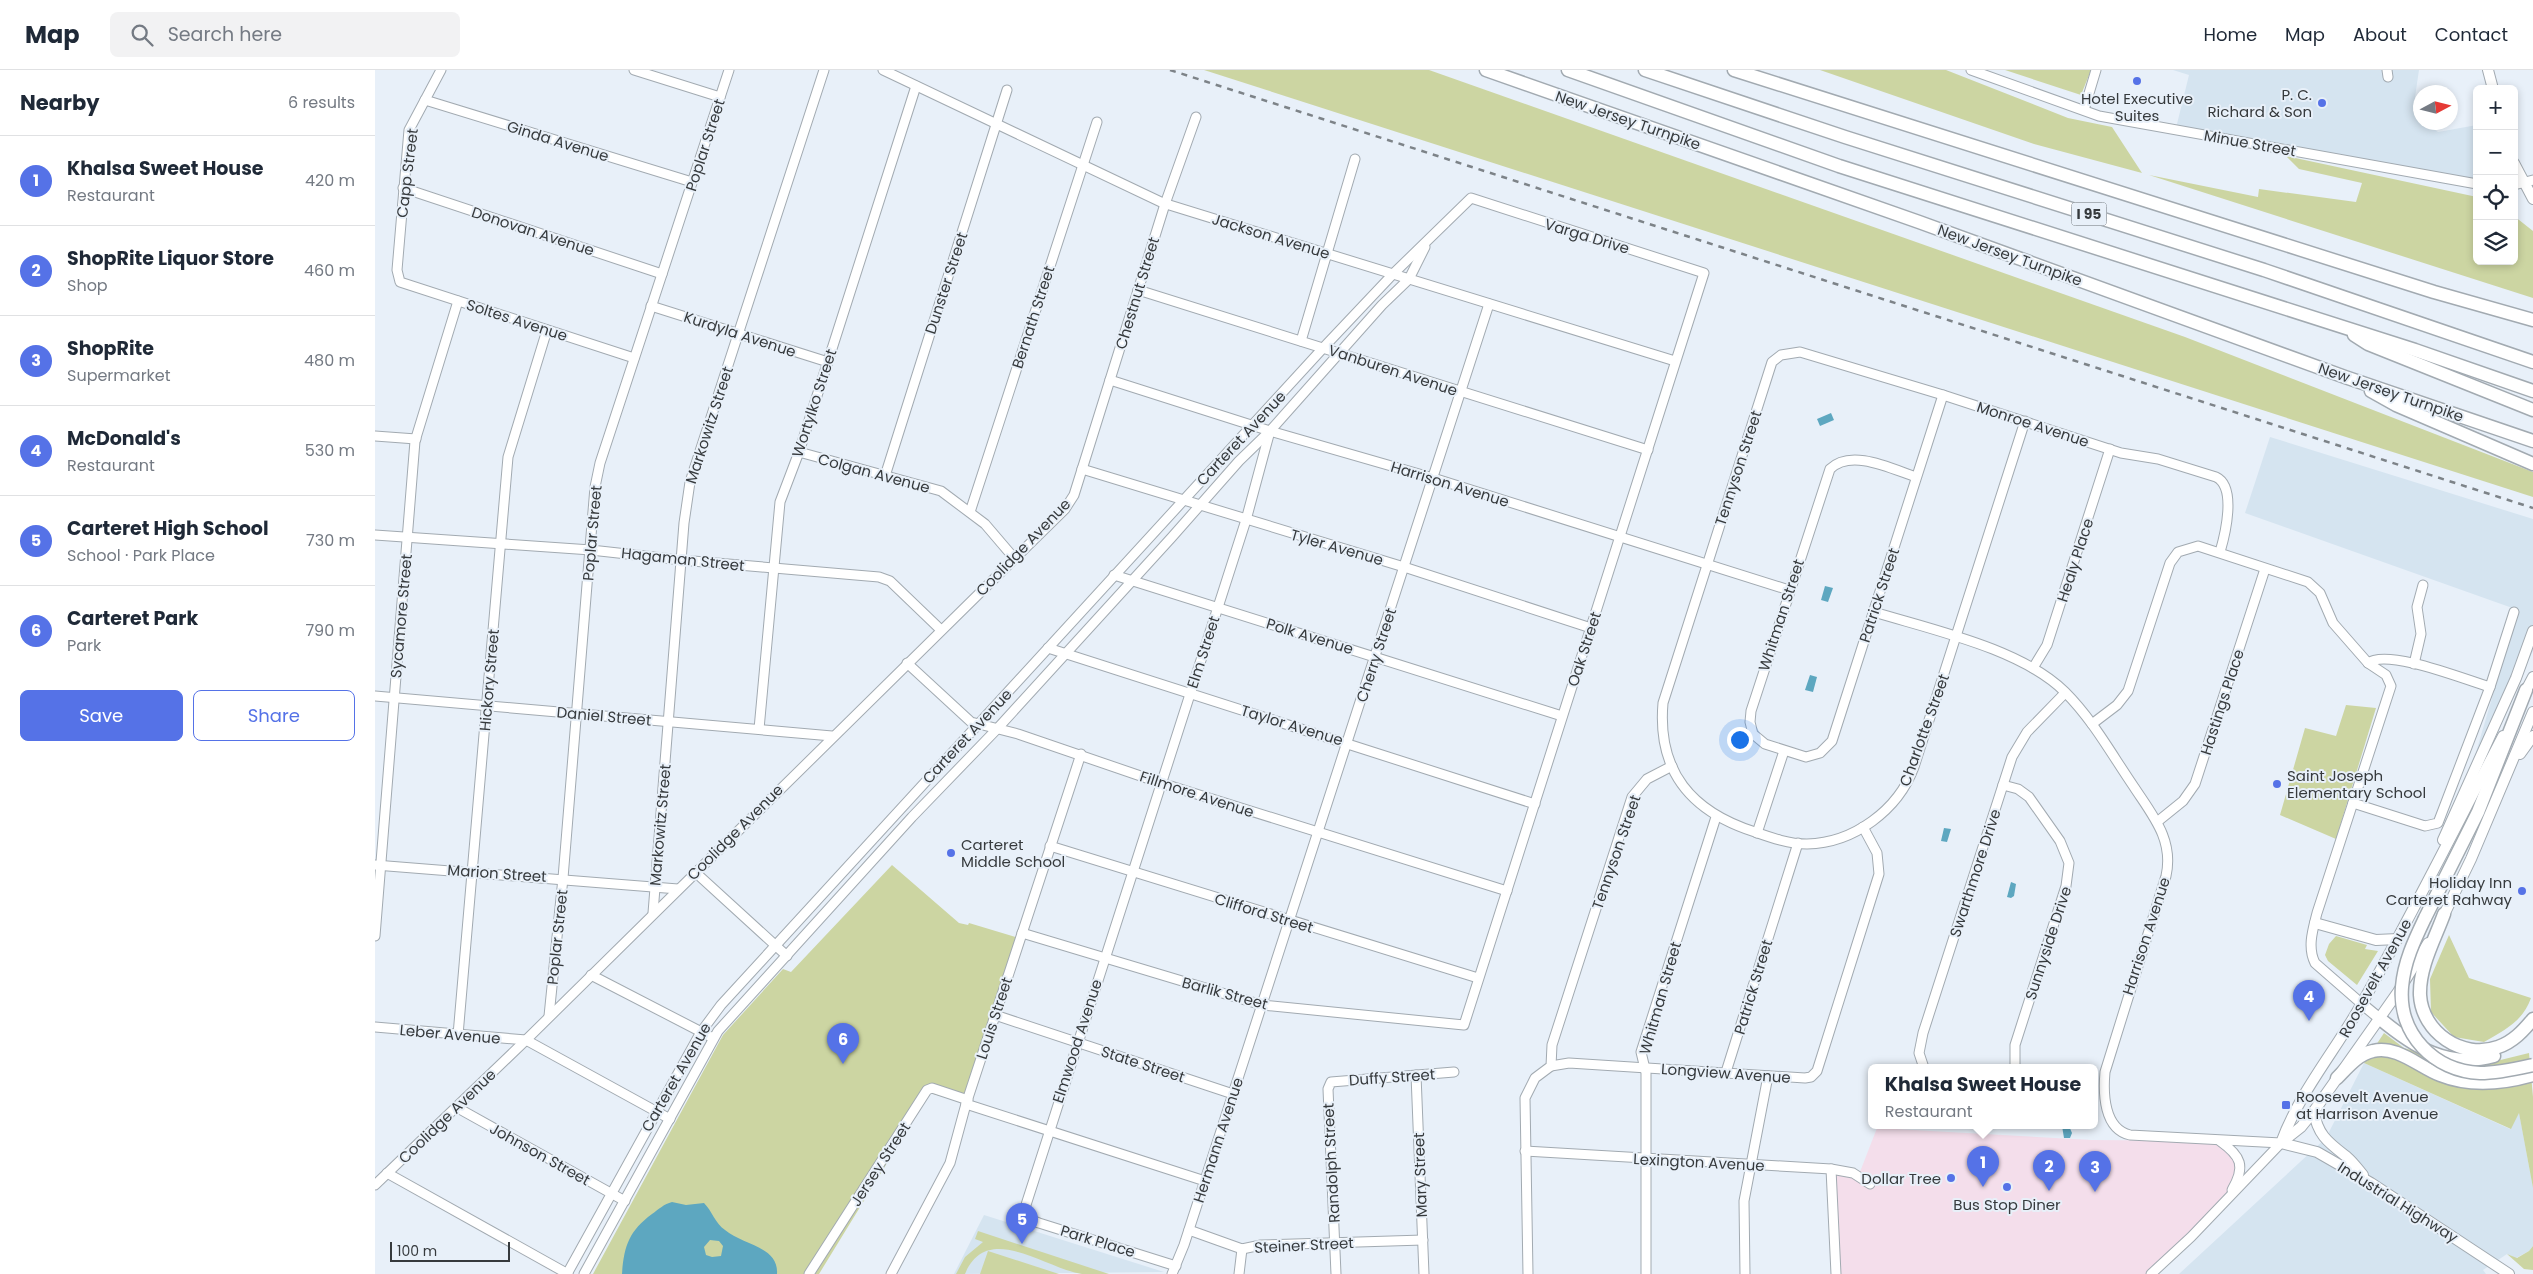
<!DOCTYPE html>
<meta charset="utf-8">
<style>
body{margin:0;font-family:Poppins,sans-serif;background:#f2f2f3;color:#1f2937}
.controls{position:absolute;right:15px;top:15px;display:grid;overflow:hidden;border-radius:8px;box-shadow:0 2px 8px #0003}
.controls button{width:45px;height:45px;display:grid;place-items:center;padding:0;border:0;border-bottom:1px solid #e0e1e3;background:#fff;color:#1f2937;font:25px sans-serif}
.compass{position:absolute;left:2038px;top:15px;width:45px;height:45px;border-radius:50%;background:#fff;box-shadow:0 2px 8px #0003;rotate:83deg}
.scale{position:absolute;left:15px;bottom:12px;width:120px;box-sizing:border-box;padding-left:5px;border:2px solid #363a3d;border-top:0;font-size:14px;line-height:18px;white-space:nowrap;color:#363a3d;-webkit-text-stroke:4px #e8f0f9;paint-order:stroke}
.you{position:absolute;left:1364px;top:669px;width:18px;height:18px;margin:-12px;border:4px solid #fff;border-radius:50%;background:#1a73e8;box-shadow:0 0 0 8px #1a73e833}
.badge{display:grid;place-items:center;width:32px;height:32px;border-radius:50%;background:#5572e7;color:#fff;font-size:16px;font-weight:700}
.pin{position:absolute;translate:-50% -41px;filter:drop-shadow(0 1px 2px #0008)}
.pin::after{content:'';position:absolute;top:26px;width:18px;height:15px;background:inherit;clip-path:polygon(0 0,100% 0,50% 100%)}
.popup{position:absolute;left:1493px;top:994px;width:230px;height:65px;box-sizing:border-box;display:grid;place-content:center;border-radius:8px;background:#fff;filter:drop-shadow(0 1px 4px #0005);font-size:16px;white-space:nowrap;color:#747a83}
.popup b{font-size:19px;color:#1f2937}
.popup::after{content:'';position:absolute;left:50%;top:100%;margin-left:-10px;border:10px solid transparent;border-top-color:#fff}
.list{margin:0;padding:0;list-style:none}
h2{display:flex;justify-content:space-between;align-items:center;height:65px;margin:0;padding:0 20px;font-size:21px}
h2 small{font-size:16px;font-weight:400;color:#747a83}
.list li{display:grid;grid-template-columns:32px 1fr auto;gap:15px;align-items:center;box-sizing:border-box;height:90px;padding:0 20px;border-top:1px solid #e0e1e3}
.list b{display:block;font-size:19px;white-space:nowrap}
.list p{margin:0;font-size:16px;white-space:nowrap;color:#747a83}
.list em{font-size:16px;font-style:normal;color:#747a83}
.actions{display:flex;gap:10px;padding:15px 20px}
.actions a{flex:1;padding:11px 0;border:1px solid #5572e7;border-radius:8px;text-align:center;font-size:18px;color:#5572e7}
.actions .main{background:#5572e7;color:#fff}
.icon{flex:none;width:28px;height:28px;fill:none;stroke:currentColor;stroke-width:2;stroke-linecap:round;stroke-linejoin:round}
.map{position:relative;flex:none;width:2158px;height:1204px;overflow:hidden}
header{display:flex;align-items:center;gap:30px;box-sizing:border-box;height:70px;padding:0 25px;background:#fff;border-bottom:1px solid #e0e1e3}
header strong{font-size:24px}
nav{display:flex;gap:28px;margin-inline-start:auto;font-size:18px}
.search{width:350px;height:45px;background:#f2f2f3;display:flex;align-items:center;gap:12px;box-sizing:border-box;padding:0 18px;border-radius:8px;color:#747a83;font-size:19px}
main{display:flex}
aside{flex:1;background:#fff}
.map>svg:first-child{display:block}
.commercial{fill:#f4deeb}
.built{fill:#d5e4f0}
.green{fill:#ccd5a2}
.water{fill:#5da7c0;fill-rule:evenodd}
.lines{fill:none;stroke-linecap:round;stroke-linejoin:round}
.minor-casing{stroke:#a2aab1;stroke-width:11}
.major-casing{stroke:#a2aab1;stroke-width:12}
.highway-casing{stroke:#a2aab1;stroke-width:15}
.minor{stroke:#fff;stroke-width:9}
.major{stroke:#fff;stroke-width:10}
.highway{stroke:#fff;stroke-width:12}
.rail{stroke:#7d8388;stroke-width:2.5;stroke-dasharray:6 6;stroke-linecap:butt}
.highway-bridge-casing{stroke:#a2aab1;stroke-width:15;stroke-linecap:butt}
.highway-bridge{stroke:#fff;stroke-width:12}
.poi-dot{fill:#5572e7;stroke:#e8f0f9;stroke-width:2}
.labels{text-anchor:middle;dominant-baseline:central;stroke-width:4;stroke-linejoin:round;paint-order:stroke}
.shield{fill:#e8f0f9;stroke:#6b7175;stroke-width:1}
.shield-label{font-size:14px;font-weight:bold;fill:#363a3d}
.poi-label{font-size:15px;fill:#363a3d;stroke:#e8f0f9;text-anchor:end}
.street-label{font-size:15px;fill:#363a3d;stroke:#e8f0f9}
</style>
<header>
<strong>Map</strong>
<div class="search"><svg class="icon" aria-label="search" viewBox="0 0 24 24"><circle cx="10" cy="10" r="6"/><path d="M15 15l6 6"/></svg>Search here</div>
<nav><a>Home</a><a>Map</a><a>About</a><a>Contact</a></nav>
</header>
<main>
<aside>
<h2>Nearby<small>6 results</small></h2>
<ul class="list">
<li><span class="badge">1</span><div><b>Khalsa Sweet House</b><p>Restaurant</p></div><em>420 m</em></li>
<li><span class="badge">2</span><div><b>ShopRite Liquor Store</b><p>Shop</p></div><em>460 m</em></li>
<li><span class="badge">3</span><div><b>ShopRite</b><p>Supermarket</p></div><em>480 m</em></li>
<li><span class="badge">4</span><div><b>McDonald's</b><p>Restaurant</p></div><em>530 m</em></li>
<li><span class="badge">5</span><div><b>Carteret High School</b><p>School · Park Place</p></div><em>730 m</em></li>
<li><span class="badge">6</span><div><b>Carteret Park</b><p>Park</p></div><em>790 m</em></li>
</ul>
<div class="actions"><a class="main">Save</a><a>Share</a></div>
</aside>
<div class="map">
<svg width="2158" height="1204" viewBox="0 0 2158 1204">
<rect width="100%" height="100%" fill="#e8f0f9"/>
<polygon class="commercial" points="1502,1058 1717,1070 1845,1071 1865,1099 1850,1132 1776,1204 1461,1204 1456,1099 1483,1107"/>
<g class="built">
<polygon points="1798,0 2044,0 2038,41 2045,47 2046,52 2052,53 2063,62 2102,55 2102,114 1801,58 1814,5"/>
<polygon points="1895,367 2158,449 2158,581 2102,691 2099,689 2143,540 1870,443"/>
<polygon points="1989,993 2135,1059 2144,1042 2158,1118 2158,1176 2154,1181 2141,1188 2132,1184 2108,1200 2111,1204 1804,1204 1951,1068"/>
<polygon points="609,1145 789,1202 579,1204"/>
</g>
<g class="green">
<polygon points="829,0 1054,0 1810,267 2158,402 2158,427"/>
<polygon points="1445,0 1571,0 1693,48 1737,57 1767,103 1659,74"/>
<polygon points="1630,0 1716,0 1706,25"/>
<polygon points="1911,86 2102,127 2102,191 2139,191 2139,146 2158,161 2158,228 1774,105 1883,127 1884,119 1981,132 1987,113 1924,99"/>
<polygon points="1971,635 2001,638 1961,769 1905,745 1930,658 1961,666"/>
<polygon points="517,795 584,853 593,855 594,853 644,868 592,1034 555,1023 444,1204 218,1204 348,965 408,899 416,902"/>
<path d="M2074,865L2094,908L2156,928C2148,951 2130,960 2109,972L2079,967L2056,942L2055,909Z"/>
<polygon points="1961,866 1992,875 1990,879 2003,881 1982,915 1953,891 1950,885 1954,874"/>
<polygon points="2009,963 2029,978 2097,997 2154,983 2158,1027 2158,1118 2144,1043 2136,1059 1989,993"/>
<path d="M603,1161L734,1204C725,1204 715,1204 707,1204C669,1198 612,1151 590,1204H581L590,1187L608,1172L600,1169Z"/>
<polygon points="2158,1176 2158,1200 2149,1199 2132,1184 2142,1188 2154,1181"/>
<polygon points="613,1181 684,1204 605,1204"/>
</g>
<g class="water">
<polygon points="1456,343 1459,350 1445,356 1442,349"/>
<polygon points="1450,516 1458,518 1453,532 1446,530"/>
<polygon points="1435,605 1442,607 1438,622 1430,620"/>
<polygon points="1569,758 1576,759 1572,772 1566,771"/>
<polygon points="1636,812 1641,814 1639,826 1636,828 1632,827"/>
<polygon points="1687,1056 1694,1056 1697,1063 1695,1068 1689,1068"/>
<path d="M297,1132L311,1135L329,1133C337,1141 340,1153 350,1160C367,1175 404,1176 402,1204H247C249,1176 254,1161 277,1144C284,1139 289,1134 297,1132ZM335,1170L344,1171L348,1176L346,1186L337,1187L331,1185L329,1177Z"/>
</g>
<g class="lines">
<g class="minor-casing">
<g id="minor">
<polyline points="66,0 34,60 22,200 25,212 259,288"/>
<polyline points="259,0 345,27"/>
<polyline points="508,0 788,133 1300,291"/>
<polyline points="1596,0 1724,46 2102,114"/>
<polyline points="2012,0 2013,7"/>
<polyline points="50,30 317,112"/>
<polyline points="1709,40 1721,0"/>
<polyline points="2139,115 2158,110"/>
<polyline points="28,118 287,204"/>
<polyline points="763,220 1273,380"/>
<polyline points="276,236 453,292"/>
<polyline points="926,271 980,89"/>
<polyline points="735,310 895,361 1058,408 1414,520"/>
<path d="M1650,351L1539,697C1523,740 1479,773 1432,774C1414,774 1397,768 1380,762C1317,742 1282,702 1288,633L1397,292L1406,285L1425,282L1568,325L1746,383L1783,389L1841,407C1862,417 1850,465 1845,482"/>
<polyline points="0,366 41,369"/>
<polyline points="424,382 566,421 610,454 639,488"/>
<polyline points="707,399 1029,497 1216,558"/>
<polyline points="510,406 632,20"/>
<path d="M1541,407C1517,399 1476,378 1455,399L1376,641L1375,652L1378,664L1390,674L1431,687L1445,683L1457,671L1568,325"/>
<polyline points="595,442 722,52"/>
<polyline points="0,465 216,480 306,490 504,507 515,511 566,560"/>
<polyline points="739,505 1187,646"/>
<path d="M1499,542C1558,560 1647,579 1690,622C1718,650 1737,685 1759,717C1778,746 1799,770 1791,806L1730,1002C1728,1024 1729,1059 1755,1065L1906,1073"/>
<polyline points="673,578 1160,734"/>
<polyline points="532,593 596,652 643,664 786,713 1132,821"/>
<path d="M1993,593C2012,578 2091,610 2115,617L2139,542"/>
<polyline points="2039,594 2046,564 2042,537 2048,515"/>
<polyline points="1658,598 1672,575 1735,379"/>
<polyline points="0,626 457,666"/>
<path d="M1717,654L1742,635L1753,621L1795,493L1803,482L1823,476L1933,512L1945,523L1958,553L1993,593L2011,605L2016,616L1942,843C1938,859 1932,877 1940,893L1987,934"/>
<polyline points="384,659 405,432 424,382 541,16"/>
<polyline points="1628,715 1643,719 1654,727 1685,771 1694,793 1691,816 1640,975 1640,998"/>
<polyline points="1978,733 2050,756 2063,753 2115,617"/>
<polyline points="1782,752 1808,731 1820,714 1890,499"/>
<polyline points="1382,763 1409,681"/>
<polyline points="675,776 1103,908"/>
<polyline points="0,795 303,819"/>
<polyline points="320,802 412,886"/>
<polyline points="278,843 309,453 315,412 449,0"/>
<polyline points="0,866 40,371 83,231"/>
<polyline points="216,905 338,968"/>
<polyline points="620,945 858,1024"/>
<polyline points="174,946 188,808 220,417 225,393 354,0"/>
<polyline points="0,957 151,970 295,1049"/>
<polyline points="83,965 133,387 172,260"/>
<polyline points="1176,996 1194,993 1430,1008 1436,1007 1442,1001 1504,804 1502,783 1488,757"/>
<polyline points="1549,998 1544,983 1548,963 1637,687 1652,662 1690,623"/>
<polyline points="1351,1002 1423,773"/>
<polyline points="1041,1005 1049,1204"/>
<polyline points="591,1034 830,1111"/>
<polyline points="81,1037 250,1131"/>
<path d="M1845,1071C1866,1086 1871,1096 1857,1120"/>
<polyline points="1150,1081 1456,1099 1478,1103 1495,1114"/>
<polyline points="1456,1099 1461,1204"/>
<polyline points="12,1103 193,1204"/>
<polyline points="0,1115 151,970 690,439 699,425 790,134 821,47"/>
<polyline points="814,1160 867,1179 886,1175 1048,1170"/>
<polyline points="801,1196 664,1153 651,1148 649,1141 871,450 895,361"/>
<polyline points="192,1204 326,962 346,935 949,277 1018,204 1096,128 1329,203 1089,955 887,935 647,863"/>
<polyline points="209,1204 343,961 537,747 622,659 797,467 864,391 895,361 1007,235 1034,209 1050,177"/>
<polyline points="434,1204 552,1020 557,1018 593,1030"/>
<polyline points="516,1204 575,1093 591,1034 706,684"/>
<polyline points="797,1204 809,1175 1114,234"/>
<polyline points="864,1204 867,1179"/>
<polyline points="961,1204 953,1019 956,1012 1079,1002"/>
<polyline points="1153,1204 1150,1028 1160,1008 1176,996 1177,975 1257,727 1272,709 1297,696"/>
<polyline points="1271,1204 1271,1003 1266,982 1341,747"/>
<polyline points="1370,1204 1369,1131 1393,1006"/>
<polyline points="1776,1204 1816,1167 1906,1073"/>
</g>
</g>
<g class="major-casing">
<g id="major">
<polyline points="2113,0 2118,19"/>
<polyline points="2139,93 2158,129"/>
<polyline points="2148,626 2158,607"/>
<polyline points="2145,684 2158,666"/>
<polyline points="2068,770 2141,608 2158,561"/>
<polyline points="2067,849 2096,789 2158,642"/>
<polyline points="1940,853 2001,870 2023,869"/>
<polyline points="1987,934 2004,948"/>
<path d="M1939,1041C1942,1065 1954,1073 1972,1087C1978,1092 1983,1099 1988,1105"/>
<polyline points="1907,1072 1926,1057 1939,1041 2023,922 2053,873"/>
<path d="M1906,1073C1924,1023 1960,981 1986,935C2036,847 2081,756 2128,666"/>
<polyline points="1906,1073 1942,1082 1996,1113 2134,1204"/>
</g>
</g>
<g class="highway-casing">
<g id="highway">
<polyline points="1111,0 1544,152 1970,307 2158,371"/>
<polyline points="1193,0 1464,96 2040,280 2158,321"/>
<polyline points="1270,0 1470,67 1889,200 2158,292"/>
<polyline points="1359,0 2059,222 2158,250"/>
<polyline points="1979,265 1993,274 2158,340"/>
<polyline points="1996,321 2021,335 2158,394"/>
<path d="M2069,844C2060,869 2044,897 2045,925C2047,962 2087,990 2123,977C2138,972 2148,961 2158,949"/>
<polyline points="2050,848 2103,742 2151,620"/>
<path d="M2004,948C2039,977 2072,999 2119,986"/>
<path d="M1962,1008C1972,998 1983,984 1998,981C2022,975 2044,997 2065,1005C2095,1017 2127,1014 2158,1005"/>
</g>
</g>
<use href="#minor" class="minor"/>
<use href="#major" class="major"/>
<use href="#highway" class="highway"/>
<polyline class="rail" points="795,0 2158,438"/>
<g class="highway-bridge-casing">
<path id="highway-bridge" d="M2050,848C2039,871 2029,892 2027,917C2023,964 2059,1001 2105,1003C2123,1003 2140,999 2158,995"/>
</g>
<use href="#highway-bridge" class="highway-bridge"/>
</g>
<g class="poi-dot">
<circle cx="1762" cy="11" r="5"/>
<circle cx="1947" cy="33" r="5"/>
<circle cx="1902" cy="714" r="5"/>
<circle cx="576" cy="783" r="5"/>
<circle cx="2147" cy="821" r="5"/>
<rect x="1906" y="1030" width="10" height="10" rx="2.5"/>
<circle cx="1576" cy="1108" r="5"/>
<circle cx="1632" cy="1117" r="5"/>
</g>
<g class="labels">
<rect class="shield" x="1696.5" y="132.5" width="35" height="23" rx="4"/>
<g class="shield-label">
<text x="1714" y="144">I 95</text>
</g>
<g class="poi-label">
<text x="1937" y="24">P. C.<tspan x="1937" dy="17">Richard &amp; Son</tspan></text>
<text x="1762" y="28" text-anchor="middle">Hotel Executive<tspan x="1762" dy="17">Suites</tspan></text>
<text x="1912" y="705" text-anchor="start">Saint Joseph<tspan x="1912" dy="17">Elementary School</tspan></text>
<text x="586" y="774" text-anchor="start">Carteret<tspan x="586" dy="17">Middle School</tspan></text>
<text x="2137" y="812">Holiday Inn<tspan x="2137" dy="17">Carteret Rahway</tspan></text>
<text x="1921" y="1026" text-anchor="start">Roosevelt Avenue<tspan x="1921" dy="17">at Harrison Avenue</tspan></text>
<text x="1566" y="1108">Dollar Tree</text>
<text x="1632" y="1134" text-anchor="middle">Bus Stop Diner</text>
</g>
<g class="street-label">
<text transform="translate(1253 50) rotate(19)">New Jersey Turnpike</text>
<text transform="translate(183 71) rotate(17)">Ginda Avenue</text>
<text transform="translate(1875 73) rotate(10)">Minue Street</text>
<text transform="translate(330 75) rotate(-72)">Poplar Street</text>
<text transform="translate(32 103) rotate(-83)">Capp Street</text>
<text transform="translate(158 161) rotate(18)">Donovan Avenue</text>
<text transform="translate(896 166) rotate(17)">Jackson Avenue</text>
<text transform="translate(1212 166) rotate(17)">Varga Drive</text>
<text transform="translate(1635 185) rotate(20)">New Jersey Turnpike</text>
<text transform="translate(571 213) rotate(-72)">Dunster Street</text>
<text transform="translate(762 223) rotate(-73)">Chestnut Street</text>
<text transform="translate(658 247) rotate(-72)">Bernath Street</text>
<text transform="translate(142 250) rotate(18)">Soltes Avenue</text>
<text transform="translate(365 264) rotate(18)">Kurdyla Avenue</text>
<text transform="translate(1018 300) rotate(18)">Vanburen Avenue</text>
<text transform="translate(2016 322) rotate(19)">New Jersey Turnpike</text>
<text transform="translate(439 333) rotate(-72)">Wortylko Street</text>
<text transform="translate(1658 354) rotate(18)">Monroe Avenue</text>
<text transform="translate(334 355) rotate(-72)">Markowitz Street</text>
<text transform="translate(866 368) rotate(-47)">Carteret Avenue</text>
<text transform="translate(1363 398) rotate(-72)">Tennyson Street</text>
<text transform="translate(499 403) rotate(15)">Colgan Avenue</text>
<text transform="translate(1075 414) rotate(17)">Harrison Avenue</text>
<text transform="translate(217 463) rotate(-85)">Poplar Street</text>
<text transform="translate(648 477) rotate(-46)">Coolidge Avenue</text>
<text transform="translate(962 477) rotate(16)">Tyler Avenue</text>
<text transform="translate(308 489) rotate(6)">Hagaman Street</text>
<text transform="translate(1700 490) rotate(-72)">Healy Place</text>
<text transform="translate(1504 525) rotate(-72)">Patrick Street</text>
<text transform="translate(1406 545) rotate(-72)">Whitman Street</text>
<text transform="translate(26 546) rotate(-85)">Sycamore Street</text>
<text transform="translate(935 566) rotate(17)">Polk Avenue</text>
<text transform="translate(1209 579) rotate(-72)">Oak Street</text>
<text transform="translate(828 582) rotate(-72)">Elm Street</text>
<text transform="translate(1001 585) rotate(-72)">Cherry Street</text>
<text transform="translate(114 610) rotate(-85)">Hickory Street</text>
<text transform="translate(1847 632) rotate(-72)">Hastings Place</text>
<text transform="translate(229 646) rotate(5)">Daniel Street</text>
<text transform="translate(917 655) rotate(17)">Taylor Avenue</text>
<text transform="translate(1549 660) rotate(-70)">Charlotte Street</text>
<text transform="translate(592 666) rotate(-47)">Carteret Avenue</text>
<text transform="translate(822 724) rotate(18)">Fillmore Avenue</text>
<text transform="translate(285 755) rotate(-85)">Markowitz Street</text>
<text transform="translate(360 762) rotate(-45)">Coolidge Avenue</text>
<text transform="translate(1241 782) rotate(-71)">Tennyson Street</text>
<text transform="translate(122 803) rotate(4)">Marion Street</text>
<text transform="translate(1600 803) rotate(-72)">Swarthmore Drive</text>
<text transform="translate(889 843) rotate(17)">Clifford Street</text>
<text transform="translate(1771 866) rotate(-72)">Harrison Avenue</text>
<text transform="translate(182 867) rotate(-84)">Poplar Street</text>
<text transform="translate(1673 873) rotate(-72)">Sunnyside Drive</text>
<text transform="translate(2000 908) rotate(-61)">Roosevelt Avenue</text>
<text transform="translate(1378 917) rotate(-73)">Patrick Street</text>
<text transform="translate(850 923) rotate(15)">Barlik Street</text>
<text transform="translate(1285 928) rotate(-74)">Whitman Street</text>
<text transform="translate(619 948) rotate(-72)">Louis Street</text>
<text transform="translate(75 964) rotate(5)">Leber Avenue</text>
<text transform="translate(702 971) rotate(-72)">Elmwood Avenue</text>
<text transform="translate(768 994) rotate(18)">State Street</text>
<text transform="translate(1351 1003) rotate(4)">Longview Avenue</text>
<text transform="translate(301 1007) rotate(-60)">Carteret Avenue</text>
<text transform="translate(1017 1007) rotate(-4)">Duffy Street</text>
<text transform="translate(72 1046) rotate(-44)">Coolidge Avenue</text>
<text transform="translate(843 1070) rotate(-72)">Hermann Avenue</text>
<text transform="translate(165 1084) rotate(29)">Johnson Street</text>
<text transform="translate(1324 1092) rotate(3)">Lexington Avenue</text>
<text transform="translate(956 1093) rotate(-93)">Randolph Street</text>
<text transform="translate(505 1094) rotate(-57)">Jersey Street</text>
<text transform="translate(1045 1105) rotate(-92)">Mary Street</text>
<text transform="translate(2023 1132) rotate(32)">Industrial Highway</text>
<text transform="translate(723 1171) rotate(17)">Park Place</text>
<text transform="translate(929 1175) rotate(-3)">Steiner Street</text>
</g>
</g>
</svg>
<div class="controls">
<button>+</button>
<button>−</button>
<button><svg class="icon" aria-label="locate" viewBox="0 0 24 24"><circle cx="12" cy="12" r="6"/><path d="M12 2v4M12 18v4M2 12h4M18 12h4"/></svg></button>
<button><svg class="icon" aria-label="layers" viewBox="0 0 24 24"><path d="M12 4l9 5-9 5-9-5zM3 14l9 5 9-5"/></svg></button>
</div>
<svg class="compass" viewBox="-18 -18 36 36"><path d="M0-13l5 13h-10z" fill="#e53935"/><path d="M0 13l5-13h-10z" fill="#747a83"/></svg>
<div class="scale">100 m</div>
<div class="you"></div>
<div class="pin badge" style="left:1608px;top:1117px">1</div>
<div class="popup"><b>Khalsa Sweet House</b>Restaurant</div>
<div class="pin badge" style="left:1674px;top:1121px">2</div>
<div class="pin badge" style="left:1720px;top:1122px">3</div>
<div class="pin badge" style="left:1934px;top:951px">4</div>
<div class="pin badge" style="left:647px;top:1174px">5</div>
<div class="pin badge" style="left:468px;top:994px">6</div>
</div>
</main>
